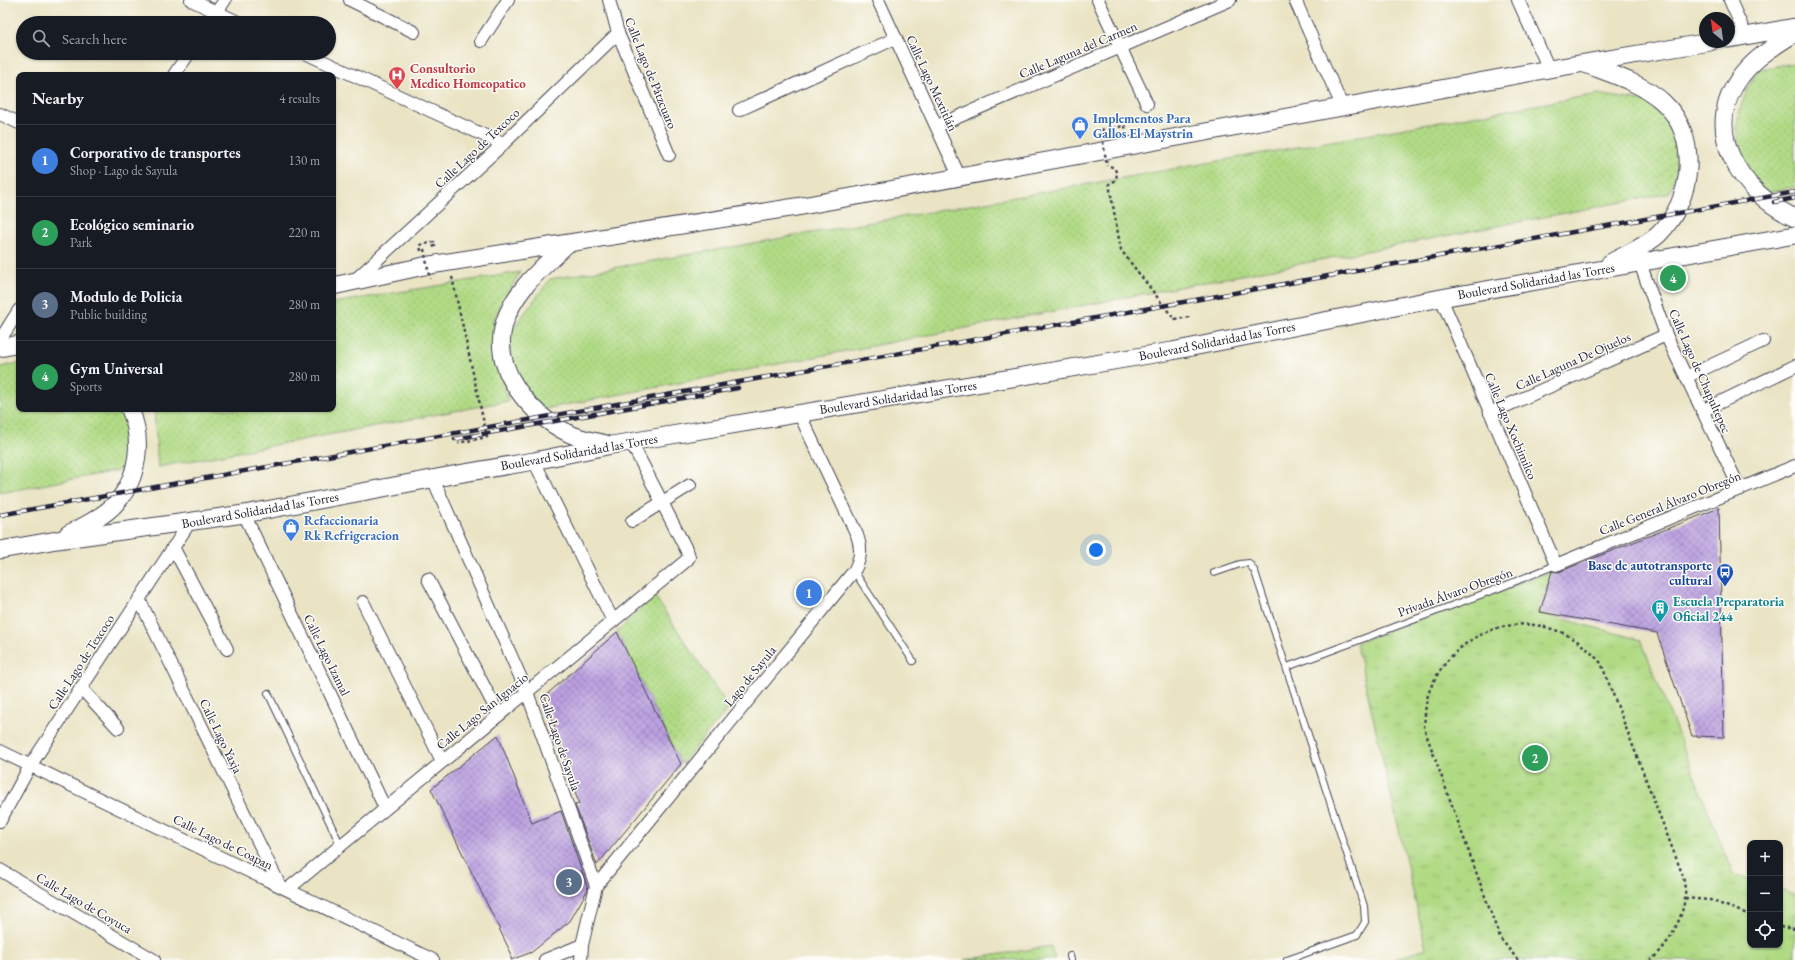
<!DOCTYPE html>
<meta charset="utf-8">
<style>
body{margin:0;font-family:"EB Garamond",serif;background:#242831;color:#f1f3f6}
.controls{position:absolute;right:12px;bottom:12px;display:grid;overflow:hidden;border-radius:8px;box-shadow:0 1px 3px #0004}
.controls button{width:36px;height:36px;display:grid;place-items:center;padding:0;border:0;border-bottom:1px solid #363941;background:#171b24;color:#f1f3f6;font:20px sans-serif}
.compass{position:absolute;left:1699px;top:12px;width:36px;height:36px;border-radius:50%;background:#171b24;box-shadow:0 1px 3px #0004;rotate:331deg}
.you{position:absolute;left:1096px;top:550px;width:14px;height:14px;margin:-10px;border:3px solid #fff;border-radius:50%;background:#1a73e8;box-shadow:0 0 0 6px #1a73e833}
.badge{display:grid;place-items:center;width:26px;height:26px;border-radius:50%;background:#1f6fb2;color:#fff;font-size:13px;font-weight:700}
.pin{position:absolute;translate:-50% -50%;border:2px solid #fff;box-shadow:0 1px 4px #0006}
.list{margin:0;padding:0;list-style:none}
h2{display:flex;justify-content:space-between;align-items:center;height:52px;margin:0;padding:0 16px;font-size:17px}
h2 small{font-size:13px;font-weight:400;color:#9ea1a6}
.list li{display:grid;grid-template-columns:26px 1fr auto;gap:12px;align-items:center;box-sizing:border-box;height:72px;padding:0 16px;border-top:1px solid #363941}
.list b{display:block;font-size:15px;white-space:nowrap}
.list p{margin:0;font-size:13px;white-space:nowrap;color:#9ea1a6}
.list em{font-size:13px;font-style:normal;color:#9ea1a6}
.icon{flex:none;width:22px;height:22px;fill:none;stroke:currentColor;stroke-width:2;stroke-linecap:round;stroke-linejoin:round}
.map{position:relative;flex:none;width:1795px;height:960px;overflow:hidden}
.search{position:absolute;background:#171b24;box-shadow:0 1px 3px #0004;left:16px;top:16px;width:320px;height:44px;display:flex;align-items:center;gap:10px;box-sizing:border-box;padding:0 14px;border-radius:22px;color:#9ea1a6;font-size:15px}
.panel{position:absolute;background:#171b24;box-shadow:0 1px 3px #0004;left:16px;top:72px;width:320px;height:340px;border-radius:8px}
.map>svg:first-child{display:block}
.grass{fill:url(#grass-dots);stroke:#6a7e60}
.park{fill:url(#park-tufts);stroke:#6a7e60}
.building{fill:url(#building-cross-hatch)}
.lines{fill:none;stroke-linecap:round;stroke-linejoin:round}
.service-casing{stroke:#403f50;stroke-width:8}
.minor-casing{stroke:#403f50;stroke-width:14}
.secondary-casing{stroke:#403f50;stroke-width:19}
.path{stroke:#403f50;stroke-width:2.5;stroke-dasharray:3 3;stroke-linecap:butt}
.service{stroke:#fff;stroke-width:6}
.minor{stroke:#fff;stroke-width:12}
.secondary{stroke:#fff;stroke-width:17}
.rail-casing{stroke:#22223b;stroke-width:4.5}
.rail{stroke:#fdfcf7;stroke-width:3;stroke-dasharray:9;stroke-linecap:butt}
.path-bridge{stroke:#403f50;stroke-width:2.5;stroke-dasharray:3 3;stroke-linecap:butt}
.labels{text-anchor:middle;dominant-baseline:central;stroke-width:3;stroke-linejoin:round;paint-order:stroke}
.street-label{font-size:13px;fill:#22223b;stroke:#fdfcf7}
.health-label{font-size:13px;font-weight:bold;fill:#be3a42;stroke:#fdfcf7;text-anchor:start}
.shop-label{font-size:13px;font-weight:bold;fill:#366cbe;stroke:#fdfcf7;text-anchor:start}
.transit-label{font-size:13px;font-weight:bold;fill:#164399;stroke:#fdfcf7;text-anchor:end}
.culture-label{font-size:13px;font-weight:bold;fill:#0d838f;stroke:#fdfcf7;text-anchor:start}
</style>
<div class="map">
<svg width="1795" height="960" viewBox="0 0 1795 960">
<defs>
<pattern id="grass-dots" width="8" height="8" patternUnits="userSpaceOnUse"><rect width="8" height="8" fill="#b1da85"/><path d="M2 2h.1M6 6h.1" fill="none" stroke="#98bb74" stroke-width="1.8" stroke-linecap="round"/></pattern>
<pattern id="park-tufts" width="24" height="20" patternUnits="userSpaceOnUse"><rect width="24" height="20" fill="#b1da85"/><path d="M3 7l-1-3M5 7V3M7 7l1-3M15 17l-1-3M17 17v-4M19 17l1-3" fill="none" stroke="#98bb74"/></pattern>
<pattern id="building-cross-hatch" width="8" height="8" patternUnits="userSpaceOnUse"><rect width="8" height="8" fill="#bca1e1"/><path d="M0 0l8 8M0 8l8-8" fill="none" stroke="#9883b8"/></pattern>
</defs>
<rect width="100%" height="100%" fill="#fdfcf7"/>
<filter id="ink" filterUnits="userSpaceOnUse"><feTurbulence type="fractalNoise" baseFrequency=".025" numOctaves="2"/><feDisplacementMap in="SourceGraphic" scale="8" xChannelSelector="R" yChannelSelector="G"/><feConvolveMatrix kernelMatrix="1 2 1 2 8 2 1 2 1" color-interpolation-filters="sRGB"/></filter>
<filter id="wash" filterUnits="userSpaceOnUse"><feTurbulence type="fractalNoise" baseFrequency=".012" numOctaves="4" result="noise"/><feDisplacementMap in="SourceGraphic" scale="16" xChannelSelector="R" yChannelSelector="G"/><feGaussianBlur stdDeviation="0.9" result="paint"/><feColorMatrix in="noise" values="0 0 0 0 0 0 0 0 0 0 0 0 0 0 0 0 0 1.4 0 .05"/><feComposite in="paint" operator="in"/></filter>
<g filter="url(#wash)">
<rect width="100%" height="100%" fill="#eae4c5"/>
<g class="grass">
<path d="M1795,63V187L1761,194C1755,183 1746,171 1742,159C1730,129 1741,95 1759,69Z"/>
<polygon points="1598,94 1664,105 1686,150 1669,193 539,410 514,377 507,337 550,279"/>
<polygon points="520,272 493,320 508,401 158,467 154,409 333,409 333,303"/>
<polygon points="19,363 19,409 123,409 130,422 126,469 0,493 0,367"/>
<polygon points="654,595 729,708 681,764 617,632"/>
<polygon points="1051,946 1055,960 964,960"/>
</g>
<polygon class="park" points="1553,571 1537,612 1641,640 1733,874 1750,880 1750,945 1780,945 1780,889 1795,894 1795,960 1392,960 1426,948 1356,643"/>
<g id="blocks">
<g class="building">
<polygon points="1719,508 1724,737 1692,736 1657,633 1540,612 1552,571 1559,572"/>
<polygon points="617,632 681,764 597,865 575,805 579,804 545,696"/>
<polygon points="498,735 532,823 561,811 588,889 570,921 532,952 511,960 511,953 431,789"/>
</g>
</g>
</g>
<g filter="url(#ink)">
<use href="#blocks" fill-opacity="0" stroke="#403f50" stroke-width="1"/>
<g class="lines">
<g class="service-casing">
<g id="service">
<polyline points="854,571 913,661"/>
<polyline points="1214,573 1240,564 1249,563 1255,572 1364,906 1365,922 1357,935 1287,960"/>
<polyline points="1287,667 1499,588 1556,565"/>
<polyline points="268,693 340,844"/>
<polyline points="1070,956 1071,960"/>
</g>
</g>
<g class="minor-casing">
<g id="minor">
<polyline points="191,0 240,23"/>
<polyline points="350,0 414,32"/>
<polyline points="609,0 618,33 669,155"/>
<polyline points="878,0 960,178"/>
<polyline points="1098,0 1147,104"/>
<polyline points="1295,0 1343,108"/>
<polyline points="1518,0 1549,69"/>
<polyline points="1730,0 1746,36"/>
<polyline points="209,23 225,0"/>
<polyline points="481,41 508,0"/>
<polyline points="305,53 503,144"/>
<polyline points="174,75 189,53"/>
<polyline points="739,110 896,38"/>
<polyline points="0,114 19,123"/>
<polyline points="937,126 1230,0"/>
<polyline points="1640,263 1666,335 1740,489"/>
<polyline points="354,281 503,144 618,33"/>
<polyline points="1441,298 1556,565 1795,466"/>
<polyline points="0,340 19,310"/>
<polyline points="1686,377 1763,341"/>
<polyline points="1702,411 1795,366"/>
<polyline points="1490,413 1666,335"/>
<polyline points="534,461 613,621"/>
<polyline points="433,479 527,692 596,886"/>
<polyline points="244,514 385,808"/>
<polyline points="632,521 690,485"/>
<polyline points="173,547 227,649"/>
<polyline points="428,579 499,715"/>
<polyline points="139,599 279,884"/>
<polyline points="363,602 442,761"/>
<polyline points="81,688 118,728"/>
<polyline points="0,751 433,960"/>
<polyline points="0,821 30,766 190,522"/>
<polyline points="0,870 154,960"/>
<polyline points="288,889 687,560 689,557 688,553 631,442"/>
<polyline points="545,960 582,945"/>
<path d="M581,960L582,945L596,886L854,571C861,558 862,549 857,535L799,413"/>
</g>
</g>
<g class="secondary-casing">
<g id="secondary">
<path d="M1795,33C1776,45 1756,57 1742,75C1699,129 1740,193 1795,218"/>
<polyline points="1729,39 1795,27"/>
<path d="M1585,64C1611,74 1642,83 1663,102C1701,137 1693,200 1659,234C1645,247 1626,254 1610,263"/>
<path d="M567,244C543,267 514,290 504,324C491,370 530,414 568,433C580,439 593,441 606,444"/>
<polyline points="333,286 424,266 802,206 1549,69 1710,42"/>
<polyline points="0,348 19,344"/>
<path d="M68,534C85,526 105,516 117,502C139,477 143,439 130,409"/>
<polyline points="0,550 57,540 244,514 458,474 534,461 612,445 1172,351 1441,298 1795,235"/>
</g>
</g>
<g class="path">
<polyline points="1101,130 1125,126 1126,131"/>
<polyline points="1110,166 1114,168 1117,173 1116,180 1109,184 1121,250 1174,319 1191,317"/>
<polyline points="421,251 420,245 434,242 435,246 432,247"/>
<polyline points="452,277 487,437 458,443"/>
<polyline points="1685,898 1710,900 1750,915"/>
<polyline points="1780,927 1795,929"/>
<path d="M1518,960L1500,938L1424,728C1425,716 1425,703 1429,692C1448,642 1503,611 1555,630C1574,636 1588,649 1601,663L1683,876C1684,883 1686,891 1685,898C1682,920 1668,946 1651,960"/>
</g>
<use href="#service" class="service"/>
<use href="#minor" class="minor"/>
<use href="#secondary" class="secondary"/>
<g class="rail-casing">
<g id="rail">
<polyline points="1774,202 1795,198"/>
<polyline points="455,439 738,388"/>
<polyline points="0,515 1795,192"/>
</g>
</g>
<use href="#rail" class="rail"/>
<g class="path-bridge">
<polyline points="1101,130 1107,166"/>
<polyline points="424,249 430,279"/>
</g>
</g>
</g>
<defs>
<g id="hospital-pin" transform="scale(0.9)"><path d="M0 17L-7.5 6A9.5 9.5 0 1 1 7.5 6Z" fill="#e0444e" stroke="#fdfcf7"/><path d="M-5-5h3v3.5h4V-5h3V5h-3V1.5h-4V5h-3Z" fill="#fff"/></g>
<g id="shop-pin" transform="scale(0.9)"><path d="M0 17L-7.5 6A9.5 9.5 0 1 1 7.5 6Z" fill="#3f7fe0" stroke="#fdfcf7"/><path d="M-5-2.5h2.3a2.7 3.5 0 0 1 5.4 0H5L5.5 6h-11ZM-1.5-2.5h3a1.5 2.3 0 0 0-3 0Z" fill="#fff"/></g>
<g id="bus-pin" transform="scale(0.9)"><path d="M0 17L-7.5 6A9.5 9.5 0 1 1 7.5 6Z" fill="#1a4fb4" stroke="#fdfcf7"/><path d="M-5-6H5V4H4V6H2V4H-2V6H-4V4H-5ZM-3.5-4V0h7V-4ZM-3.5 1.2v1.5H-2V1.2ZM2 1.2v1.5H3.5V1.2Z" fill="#fff"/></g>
<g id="building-pin" transform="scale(0.9)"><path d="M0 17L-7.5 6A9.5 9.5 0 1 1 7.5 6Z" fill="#0f9aa8" stroke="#fdfcf7"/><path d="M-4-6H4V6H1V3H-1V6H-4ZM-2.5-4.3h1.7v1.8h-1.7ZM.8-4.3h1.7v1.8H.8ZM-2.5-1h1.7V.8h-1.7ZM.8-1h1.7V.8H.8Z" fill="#fff"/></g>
</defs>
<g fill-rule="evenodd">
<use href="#hospital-pin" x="397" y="75"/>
<use href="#shop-pin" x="1080" y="125"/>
<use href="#shop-pin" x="291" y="527"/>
<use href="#bus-pin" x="1725" y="572"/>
<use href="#building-pin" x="1660" y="608"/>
</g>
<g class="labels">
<g class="street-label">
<text transform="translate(1078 50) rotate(-23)">Calle Laguna del Carmen</text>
<text transform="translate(651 73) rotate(68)">Calle Lago de Pátzcuaro</text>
<text transform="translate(932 83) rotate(65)">Calle Lago Mextitlán</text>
<text transform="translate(477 148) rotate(-43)">Calle Lago de Texcoco</text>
<text transform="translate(1536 281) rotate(-10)">Boulevard Solidaridad las Torres</text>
<text transform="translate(1217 341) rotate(-11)">Boulevard Solidaridad las Torres</text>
<text transform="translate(1573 361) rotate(-24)">Calle Laguna De Ojuelos</text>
<text transform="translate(1700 371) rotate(66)">Calle Lago de Chapultepec</text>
<text transform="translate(898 397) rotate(-9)">Boulevard Solidaridad las Torres</text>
<text transform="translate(1511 426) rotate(67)">Calle Lago Xochimilco</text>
<text transform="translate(579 452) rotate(-10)">Boulevard Solidaridad las Torres</text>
<text transform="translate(1670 503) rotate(-22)">Calle General Álvaro Obregón</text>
<text transform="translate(260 510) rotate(-10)">Boulevard Solidaridad las Torres</text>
<text transform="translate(1455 592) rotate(-20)">Privada Álvaro Obregón</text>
<text transform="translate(327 655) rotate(64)">Calle Lago Izamal</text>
<text transform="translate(81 662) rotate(-57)">Calle Lago de Texcoco</text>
<text transform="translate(750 676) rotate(-51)">Lago de Sayula</text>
<text transform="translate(482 711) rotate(-39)">Calle Lago San Ignacio</text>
<text transform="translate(221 736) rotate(64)">Calle Lago Yaxja</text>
<text transform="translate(560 742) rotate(71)">Calle Lago de Sayula</text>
<text transform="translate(223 842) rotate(26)">Calle Lago de Coapan</text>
<text transform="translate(84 903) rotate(30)">Calle Lago de Coyuca</text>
</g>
<g class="health-label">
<text x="410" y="68">Consultorio<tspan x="410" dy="15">Medico Homeopatico</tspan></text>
</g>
<g class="shop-label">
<text x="1093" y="118">Implementos Para<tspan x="1093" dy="15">Gallos El Maystrin</tspan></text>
<text x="304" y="520">Refaccionaria<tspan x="304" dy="15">Rk Refrigeracion</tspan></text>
</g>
<g class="transit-label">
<text x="1712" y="565">Base de autotransporte<tspan x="1712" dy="15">cultural</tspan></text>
</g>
<g class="culture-label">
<text x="1673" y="601">Escuela Preparatoria<tspan x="1673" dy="15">Oficial 244</tspan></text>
</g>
</g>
</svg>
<div class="controls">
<button>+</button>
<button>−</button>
<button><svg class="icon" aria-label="locate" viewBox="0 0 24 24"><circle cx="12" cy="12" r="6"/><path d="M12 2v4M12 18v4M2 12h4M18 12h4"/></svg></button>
</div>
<svg class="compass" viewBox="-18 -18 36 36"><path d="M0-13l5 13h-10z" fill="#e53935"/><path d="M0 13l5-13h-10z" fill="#9ea1a6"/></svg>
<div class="you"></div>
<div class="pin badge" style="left:809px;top:593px;background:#3f7fe0">1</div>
<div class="pin badge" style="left:1535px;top:758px;background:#2e9e5b">2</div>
<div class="pin badge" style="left:569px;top:882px;background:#5c6f8a">3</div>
<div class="pin badge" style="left:1673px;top:278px;background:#2e9e5b">4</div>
<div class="search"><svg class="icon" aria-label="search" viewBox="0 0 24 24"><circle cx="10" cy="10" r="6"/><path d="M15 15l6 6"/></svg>Search here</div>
<section class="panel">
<h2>Nearby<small>4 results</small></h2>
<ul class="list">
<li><span class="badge" style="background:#3f7fe0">1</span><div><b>Corporativo de transportes</b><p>Shop · Lago de Sayula</p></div><em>130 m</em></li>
<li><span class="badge" style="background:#2e9e5b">2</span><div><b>Ecológico seminario</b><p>Park</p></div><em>220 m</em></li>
<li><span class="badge" style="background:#5c6f8a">3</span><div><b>Modulo de Policia</b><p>Public building</p></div><em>280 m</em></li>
<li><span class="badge" style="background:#2e9e5b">4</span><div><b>Gym Universal</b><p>Sports</p></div><em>280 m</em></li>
</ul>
</section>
</div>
